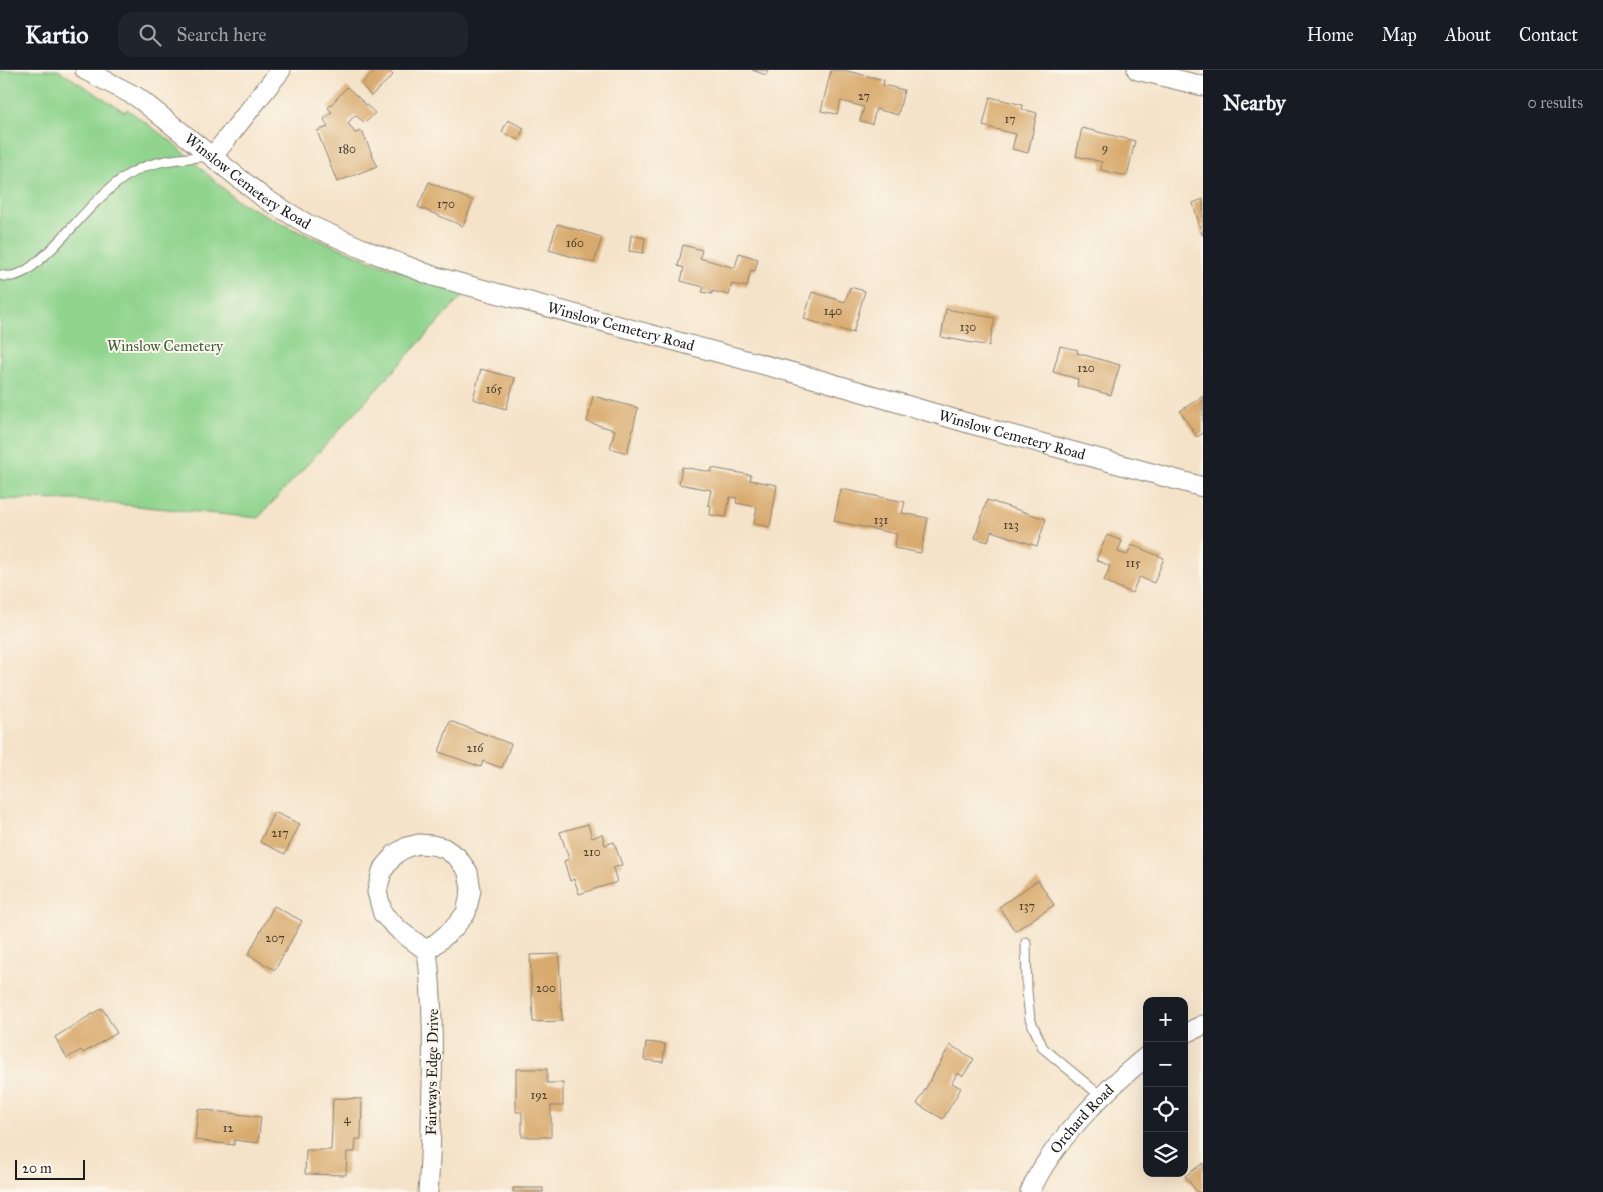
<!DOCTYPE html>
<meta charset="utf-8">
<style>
body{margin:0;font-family:"IM FELL Great Primer",serif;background:#20242c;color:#f1f3f6}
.controls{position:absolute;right:15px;bottom:15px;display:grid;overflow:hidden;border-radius:10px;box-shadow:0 5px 20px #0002}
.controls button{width:45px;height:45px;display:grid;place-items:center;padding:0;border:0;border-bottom:1px solid #363941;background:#171b24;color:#f1f3f6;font:25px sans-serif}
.scale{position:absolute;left:15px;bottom:12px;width:70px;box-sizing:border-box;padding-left:5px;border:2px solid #1c1c1c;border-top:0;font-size:14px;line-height:18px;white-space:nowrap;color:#1c1c1c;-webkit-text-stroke:4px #fbf7ec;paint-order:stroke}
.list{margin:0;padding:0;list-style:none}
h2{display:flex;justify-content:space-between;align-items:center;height:65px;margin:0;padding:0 20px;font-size:21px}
h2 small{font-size:16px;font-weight:400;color:#9ea1a6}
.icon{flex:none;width:28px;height:28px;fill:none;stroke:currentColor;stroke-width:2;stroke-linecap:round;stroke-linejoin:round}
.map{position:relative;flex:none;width:1203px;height:1122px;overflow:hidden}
header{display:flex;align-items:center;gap:30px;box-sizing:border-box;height:70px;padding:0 25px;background:#171b24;border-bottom:1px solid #363941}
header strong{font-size:24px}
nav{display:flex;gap:28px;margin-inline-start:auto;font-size:18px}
.search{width:350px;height:45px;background:#20242c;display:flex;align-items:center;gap:12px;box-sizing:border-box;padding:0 18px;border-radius:15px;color:#9ea1a6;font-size:19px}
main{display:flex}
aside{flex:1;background:#171b24}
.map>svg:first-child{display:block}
.green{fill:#90d48e;stroke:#567855}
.building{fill:#d9aa6d}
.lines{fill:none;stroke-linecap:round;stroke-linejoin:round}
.lane-casing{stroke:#888072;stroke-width:11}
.street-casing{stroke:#888072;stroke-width:21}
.lane{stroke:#fff;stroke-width:9}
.street{stroke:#fff;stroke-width:19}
.labels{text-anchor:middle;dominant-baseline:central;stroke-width:4;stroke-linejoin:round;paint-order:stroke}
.number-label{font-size:12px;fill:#4b4030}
.street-label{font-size:15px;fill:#1c1c1c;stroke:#fbf7ec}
.park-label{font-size:15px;fill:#455c44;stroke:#fbf7ec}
</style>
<header>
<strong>Kartio</strong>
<div class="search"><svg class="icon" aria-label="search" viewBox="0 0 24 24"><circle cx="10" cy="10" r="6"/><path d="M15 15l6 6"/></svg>Search here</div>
<nav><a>Home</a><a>Map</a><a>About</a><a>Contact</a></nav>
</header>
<main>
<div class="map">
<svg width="1203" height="1122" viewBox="0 0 1203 1122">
<rect width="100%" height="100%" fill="#fbf7ec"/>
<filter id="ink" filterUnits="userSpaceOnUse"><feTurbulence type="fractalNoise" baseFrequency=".02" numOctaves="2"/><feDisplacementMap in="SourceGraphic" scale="10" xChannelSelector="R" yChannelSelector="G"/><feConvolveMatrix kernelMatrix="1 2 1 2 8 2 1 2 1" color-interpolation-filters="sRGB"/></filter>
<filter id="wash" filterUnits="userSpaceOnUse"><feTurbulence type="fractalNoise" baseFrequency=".0096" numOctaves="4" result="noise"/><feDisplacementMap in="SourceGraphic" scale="20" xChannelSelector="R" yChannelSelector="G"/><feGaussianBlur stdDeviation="1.12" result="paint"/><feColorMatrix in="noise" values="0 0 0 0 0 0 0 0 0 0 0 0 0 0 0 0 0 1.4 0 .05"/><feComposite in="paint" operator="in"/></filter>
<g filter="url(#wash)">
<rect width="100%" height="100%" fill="#f5e3c9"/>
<polygon class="green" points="0,0 58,0 125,42 127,39 172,72 236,130 295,160 372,191 466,222 258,448 76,430 0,429"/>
<g id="blocks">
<g class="building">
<polygon points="376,0 388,0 393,5 371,26 361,14"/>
<polygon points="752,0 768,0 766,5"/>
<polygon points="831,0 843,0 884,10 883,15 904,20 898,45 876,39 872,54 860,51 864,37 841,31 837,44 821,41"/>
<polygon points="347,17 375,43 365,53 355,45 348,53 355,63 362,61 377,96 337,112 317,61 328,57 324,49 332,42 328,38"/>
<polygon points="990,27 1023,35 1022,39 1037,43 1028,83 1012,79 1016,64 983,56"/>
<polygon points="508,50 524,58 518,70 502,62"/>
<polygon points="1082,58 1135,71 1127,106 1101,100 1102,92 1076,86"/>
<polygon points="429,112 473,131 463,156 418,137"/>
<polygon points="1203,129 1203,165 1202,165 1193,133"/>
<polygon points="557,154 602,167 594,193 549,180"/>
<polygon points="631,165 645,168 643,183 629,181"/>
<polygon points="683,175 702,180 700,188 735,198 739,183 758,189 755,201 751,200 747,217 732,214 729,225 712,221 712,224 702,222 704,217 681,211 684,198 678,196"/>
<polygon points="850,217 865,221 853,263 804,249 812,222 845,232"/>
<polygon points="946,239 995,248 989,276 941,267"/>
<polygon points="1060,276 1078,280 1077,283 1120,295 1111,325 1077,316 1078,309 1053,302"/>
<polygon points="481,299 515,308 506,339 473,329"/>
<polygon points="593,326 638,338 627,383 610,378 615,360 587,352"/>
<polygon points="1203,326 1203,363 1197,367 1180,341"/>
<polygon points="682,397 711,402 712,398 751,405 750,410 777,415 770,457 754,454 757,437 736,433 737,428 730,427 726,447 710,445 711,436 708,435 711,420 679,414"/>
<polygon points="841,419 905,432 902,443 928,448 921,483 894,478 897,464 834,451"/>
<polygon points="987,430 1046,449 1037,476 991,461 988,472 975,468"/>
<polygon points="1107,465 1122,471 1118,482 1127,485 1132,475 1164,488 1154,513 1139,507 1132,523 1104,511 1110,496 1096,490"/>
<polygon points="450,651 511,674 502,698 483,691 481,697 439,682"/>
<polygon points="274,742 300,754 285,784 260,772"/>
<polygon points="588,754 592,768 602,764 605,775 614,772 622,795 613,798 617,812 579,824 574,809 570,811 564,791 569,789 560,762"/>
<polygon points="1038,810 1054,835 1015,861 999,837"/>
<polygon points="274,836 302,851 275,900 248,885"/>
<polygon points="559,884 562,951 533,952 530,885"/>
<polygon points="102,938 117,963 83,983 81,980 67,988 55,967"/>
<polygon points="646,972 665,974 663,992 644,990"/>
<polygon points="950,975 974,989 963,1006 957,1003 952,1013 961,1018 943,1049 917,1034"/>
<polygon points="516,999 547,999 547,1013 563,1013 563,1036 551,1036 551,1067 522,1067 522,1042 516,1042"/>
<polygon points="333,1028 362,1029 361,1069 356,1069 355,1082 347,1082 346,1105 305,1104 306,1080 331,1080"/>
<polygon points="198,1039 261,1047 258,1073 234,1070 234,1075 195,1070"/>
<polygon points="1203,1093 1203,1122 1197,1122 1185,1106"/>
<rect x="513" y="1118" width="30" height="4"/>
</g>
</g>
</g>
<g filter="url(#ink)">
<use href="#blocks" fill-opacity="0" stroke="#888072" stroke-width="1"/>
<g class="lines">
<g class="lane-casing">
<g id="lane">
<path d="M0,205C9,208 17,206 25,201C33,197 39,190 46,184C71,161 94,129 122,109C149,89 178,89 210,86"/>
<polyline points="1026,872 1027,921 1030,949 1043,978 1102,1027"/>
</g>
</g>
<g class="street-casing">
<g id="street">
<path id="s1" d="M85,0L137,27L264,128L307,154L368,181L433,206L824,311L971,354L1203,417"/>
<polyline points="1137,0 1203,16"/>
<polyline points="213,86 281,0"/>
<path d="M427,881L453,859L466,843L471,820L468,802L457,787L444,778L432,775L419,774L407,777L395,784L382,801L377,822L383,844L400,861L427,881C433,926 433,970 432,1015C431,1051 431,1086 428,1122"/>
<polyline points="1184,964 1203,955"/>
<path id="s2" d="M1030,1122C1051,1073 1106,1019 1147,986"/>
</g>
</g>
<use href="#lane" class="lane"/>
<use href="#street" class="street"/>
</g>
</g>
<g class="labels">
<g class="number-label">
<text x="864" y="26">27</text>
<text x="1010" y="49">17</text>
<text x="1105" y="78">9</text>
<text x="347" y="79">180</text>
<text x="446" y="134">170</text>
<text x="575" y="173">160</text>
<text x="833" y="241">140</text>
<text x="968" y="257">130</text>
<text x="1086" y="298">120</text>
<text x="494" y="319">165</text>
<text x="881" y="450">131</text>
<text x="1011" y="455">123</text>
<text x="1133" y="493">115</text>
<text x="475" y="678">216</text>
<text x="280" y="763">217</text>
<text x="592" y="782">210</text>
<text x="1027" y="836">137</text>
<text x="275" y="868">207</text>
<text x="546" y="918">200</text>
<text x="539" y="1025">192</text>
<text x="347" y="1049">4</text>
<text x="228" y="1058">12</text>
</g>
<g class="street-label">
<text stroke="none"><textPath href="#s1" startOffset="198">Winslow Cemetery Road</textPath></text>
<text stroke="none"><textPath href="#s1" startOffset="602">Winslow Cemetery Road</textPath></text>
<text stroke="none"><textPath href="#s1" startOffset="1008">Winslow Cemetery Road</textPath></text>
<text transform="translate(432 1002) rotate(-89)">Fairways Edge Drive</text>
<text stroke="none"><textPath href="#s2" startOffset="90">Orchard Road</textPath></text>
</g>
<g class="park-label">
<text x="165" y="276">Winslow Cemetery</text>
</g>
</g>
</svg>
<div class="controls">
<button>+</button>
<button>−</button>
<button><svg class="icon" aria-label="locate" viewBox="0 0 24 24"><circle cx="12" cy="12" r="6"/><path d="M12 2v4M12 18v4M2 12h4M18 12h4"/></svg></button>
<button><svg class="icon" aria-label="layers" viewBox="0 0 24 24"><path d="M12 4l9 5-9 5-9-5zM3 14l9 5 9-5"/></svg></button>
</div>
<div class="scale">20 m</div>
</div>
<aside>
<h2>Nearby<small>0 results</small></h2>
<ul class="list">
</ul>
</aside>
</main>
